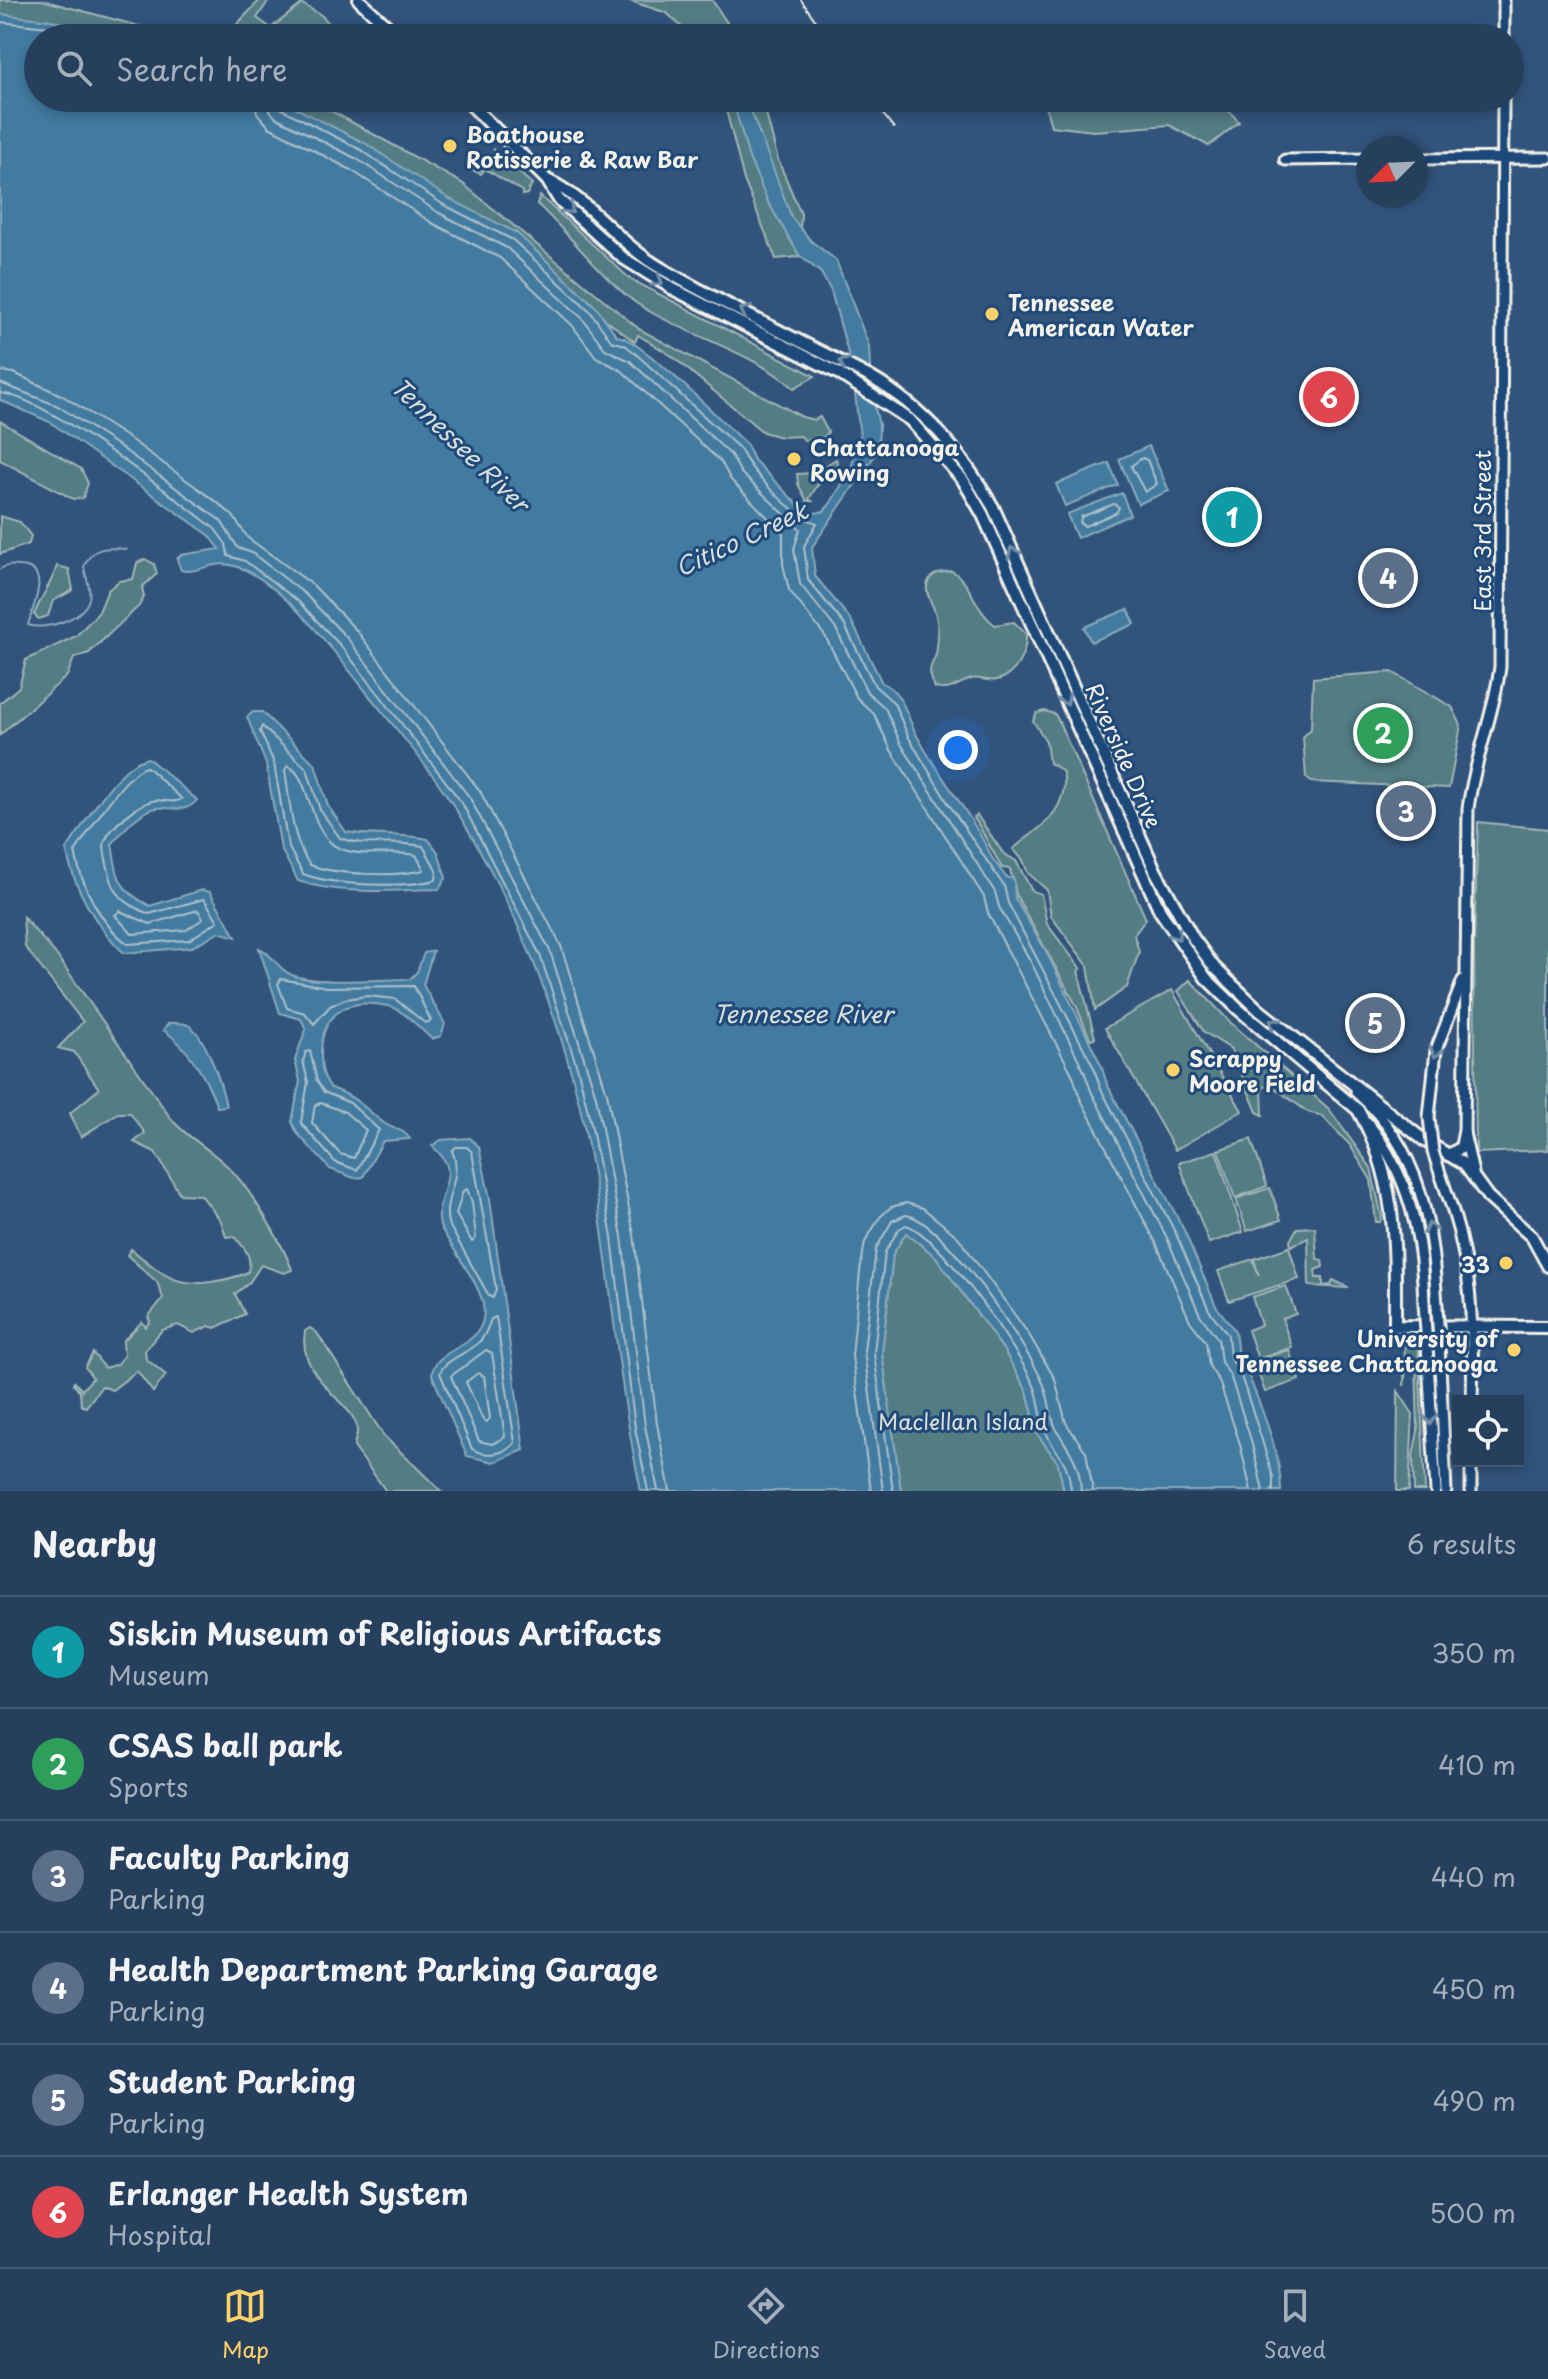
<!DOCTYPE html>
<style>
body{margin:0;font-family:"Playpen Sans",sans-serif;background:#2e4663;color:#f1f3f6}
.controls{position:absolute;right:24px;bottom:24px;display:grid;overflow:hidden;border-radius:0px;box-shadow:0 4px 12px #0003}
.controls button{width:72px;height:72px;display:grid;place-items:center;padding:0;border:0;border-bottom:2px solid #425872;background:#263f5d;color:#f1f3f6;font:40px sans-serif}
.compass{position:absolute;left:1356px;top:136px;width:72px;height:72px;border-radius:50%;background:#263f5d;box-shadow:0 4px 12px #0003;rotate:246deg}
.you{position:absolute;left:958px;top:750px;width:28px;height:28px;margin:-20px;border:6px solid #fff;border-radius:50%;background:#1a73e8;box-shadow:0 0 0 12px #1a73e833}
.badge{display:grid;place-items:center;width:52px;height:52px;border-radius:50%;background:#ffd166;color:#fff;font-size:26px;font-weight:700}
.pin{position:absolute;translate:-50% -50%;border:4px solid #fff;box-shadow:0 2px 8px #0006}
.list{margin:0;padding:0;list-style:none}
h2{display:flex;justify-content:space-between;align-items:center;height:104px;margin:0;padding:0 32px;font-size:34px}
h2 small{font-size:26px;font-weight:400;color:#a4afbc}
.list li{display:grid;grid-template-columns:52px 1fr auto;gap:24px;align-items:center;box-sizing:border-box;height:112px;padding:0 32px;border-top:2px solid #425872}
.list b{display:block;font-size:30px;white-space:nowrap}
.list p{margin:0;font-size:26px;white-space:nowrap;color:#a4afbc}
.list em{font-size:26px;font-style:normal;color:#a4afbc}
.icon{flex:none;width:44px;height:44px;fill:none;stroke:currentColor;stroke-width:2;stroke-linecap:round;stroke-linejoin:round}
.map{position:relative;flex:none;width:1548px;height:1491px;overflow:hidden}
.search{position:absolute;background:#263f5d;box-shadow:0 4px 12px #0003;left:24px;right:24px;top:24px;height:88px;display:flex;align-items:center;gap:20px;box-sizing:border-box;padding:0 28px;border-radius:44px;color:#a4afbc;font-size:30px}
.sheet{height:776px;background:#263f5d}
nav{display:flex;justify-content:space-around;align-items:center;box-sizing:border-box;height:112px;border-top:2px solid #425872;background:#263f5d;font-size:22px;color:#a4afbc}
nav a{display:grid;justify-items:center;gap:4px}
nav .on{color:#ffd166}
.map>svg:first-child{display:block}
.green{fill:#527c83;stroke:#a3b6b6;stroke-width:2}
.water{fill:#437aa0;stroke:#8aaabd;stroke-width:2}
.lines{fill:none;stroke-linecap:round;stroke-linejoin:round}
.shore{stroke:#adc1cb;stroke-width:2}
.stream{stroke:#8aaabd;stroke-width:2}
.secondary-casing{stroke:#f4f1e8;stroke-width:15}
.primary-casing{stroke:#f4f1e8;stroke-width:16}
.secondary{stroke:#1f4a7a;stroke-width:9}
.primary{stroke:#1f4a7a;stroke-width:10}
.rail{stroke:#f4f1e8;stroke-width:2}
.secondary-bridge-casing{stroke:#f4f1e8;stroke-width:15;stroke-linecap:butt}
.secondary-bridge{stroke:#1f4a7a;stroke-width:9}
.oneway{stroke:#748da6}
.poi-dot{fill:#ffd166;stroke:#1f4a7a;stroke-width:3}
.labels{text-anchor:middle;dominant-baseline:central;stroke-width:6;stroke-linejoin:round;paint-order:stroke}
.poi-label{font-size:22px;font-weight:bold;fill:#f4f1e8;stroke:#1f4a7a;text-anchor:start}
.street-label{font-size:22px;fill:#f4f1e8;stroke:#1f4a7a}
.park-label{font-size:22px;fill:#dcdfd9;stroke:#1f4a7a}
.water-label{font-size:24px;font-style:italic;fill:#d9dfdd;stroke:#1f4a7a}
</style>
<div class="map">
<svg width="1548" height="1491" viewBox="0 0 1548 1491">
<rect width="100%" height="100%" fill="#32547c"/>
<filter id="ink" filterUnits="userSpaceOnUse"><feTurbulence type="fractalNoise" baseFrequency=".0125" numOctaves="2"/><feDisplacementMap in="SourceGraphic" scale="16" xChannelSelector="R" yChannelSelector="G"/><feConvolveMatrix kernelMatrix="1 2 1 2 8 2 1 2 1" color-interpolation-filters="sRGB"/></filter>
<g filter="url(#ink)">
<g class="green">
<polygon points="0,0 42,0 183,38 67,38 0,21"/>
<polygon points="260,0 269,0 257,18 271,28 302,4 321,15 343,38 224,38"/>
<polygon points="627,0 712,0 737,38 693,38 667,13"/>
<polygon points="1161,27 1167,38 1041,38 1041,29"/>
<polygon points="236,98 308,98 462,183 639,329 802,417 814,420 820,417 828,432 824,437 804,440 801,436 781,437 763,432 672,356 638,335 635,342 427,185"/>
<polygon points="723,98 762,98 778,160 801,214 798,257 776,259 744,180"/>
<polygon points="1043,98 1218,98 1239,122 1209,146 1169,125 1094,131 1051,126"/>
<polygon points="494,150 532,184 527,194 522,195 522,191 485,169 481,174 474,171 475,168 481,170 494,156"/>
<path d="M540,196L630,279L815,376L794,388C750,351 691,337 642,307C607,285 570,234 537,204Z"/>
<polygon points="0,421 81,469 88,483 83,498 73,499 0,460"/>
<polygon points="836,459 838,466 817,486 809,499 812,501 807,501 798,484 797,474 814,473"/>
<polygon points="0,516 20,522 31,536 29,544 0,554"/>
<polygon points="145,559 154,564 157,574 142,587 144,597 139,606 89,653 74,658 67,676 0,735 0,703 19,687 26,660 76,636 99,612 108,590 119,581 133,579 137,563"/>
<path d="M57,566L69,569L73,590L53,601L48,616L39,619L34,615C41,596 51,585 57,566Z"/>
<path d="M952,571C972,583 975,611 995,625L1014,622L1026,634C1027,652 1016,676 997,680C989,682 979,677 971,679C956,684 951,692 935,688C923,662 937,665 937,647C938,638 938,624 936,616C934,604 922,592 929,580C934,572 944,572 952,571Z"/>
<polygon points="1392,672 1452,707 1461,725 1449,788 1311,782 1306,777 1303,737 1311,729 1313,678"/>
<path d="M1044,711L1055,714L1059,722L1146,919L1134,935L1139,952L1127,987L1095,1010L1088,966L1051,916L1047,890L1028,873L1023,860L1013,849C1036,830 1061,817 1064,786C1065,770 1062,770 1049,763L1046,741L1033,721L1037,713Z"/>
<polygon points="977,815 1003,853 1016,861 1032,891 1041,894 1047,924 1081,969 1078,971 1095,1038 1090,1039 1076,1005 1017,897 1010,869 1002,868 974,817"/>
<polygon points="1478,822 1548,829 1548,1150 1476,1153 1474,946"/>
<path d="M23,917L55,953L172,1120C188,1138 208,1148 225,1164C247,1183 282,1242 292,1270L284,1273L261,1265L249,1283L235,1294L245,1314L215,1328L209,1326L194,1333L178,1325L162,1330L145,1350L146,1359L166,1375L153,1392L137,1371L112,1390L102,1386L86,1407L81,1405L80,1392L73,1384L74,1382L82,1390L93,1378L85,1367L93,1353L105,1368L118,1364L124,1355L123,1341L142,1322L146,1327L150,1321L148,1317L163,1298L157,1282L127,1255L131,1249C160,1272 172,1287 211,1282C224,1280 236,1278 248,1272C253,1255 244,1248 234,1236L226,1237L221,1221L201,1195L180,1194L155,1152L134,1142L145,1133L130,1113H118L81,1137L70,1113L99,1089L74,1052L58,1048L83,1022L25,947Z"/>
<polygon points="1190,980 1231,1023 1329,1109 1371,1168 1382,1217 1380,1222 1376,1222 1371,1180 1350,1145 1322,1116 1308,1112 1269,1084 1262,1089 1263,1115 1257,1112 1231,1049 1204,1032 1178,991"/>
<polygon points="1172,990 1242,1111 1175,1150 1105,1028"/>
<polygon points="1251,1139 1267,1186 1235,1198 1218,1150"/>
<polygon points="1216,1151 1243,1232 1209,1243 1179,1163"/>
<polygon points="1270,1188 1281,1220 1247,1231 1236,1199"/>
<polygon points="1315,1227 1317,1259 1322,1260 1323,1267 1315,1270 1316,1278 1323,1278 1323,1286 1331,1285 1333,1280 1349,1288 1309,1286 1308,1238 1291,1246 1290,1241 1297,1228"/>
<polygon points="906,1232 936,1257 1003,1349 1027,1391 1038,1435 1058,1463 1064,1491 901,1491 882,1353 893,1254"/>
<polygon points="1289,1247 1299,1279 1229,1301 1218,1271 1253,1259 1259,1276 1254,1259"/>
<polygon points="1286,1286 1296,1314 1282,1319 1292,1347 1258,1359 1248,1330 1261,1325 1252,1297"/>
<path d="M310,1328L317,1333L384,1436L441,1491H386L354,1447C354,1440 358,1435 357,1429C356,1403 296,1380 305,1331Z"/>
<polygon points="1418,1331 1425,1491 1414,1491 1413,1456 1418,1431 1416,1362 1407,1361 1404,1386 1405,1334"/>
<polygon points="1289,1350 1299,1380 1265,1392 1254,1361"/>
<polygon points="1398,1391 1413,1414 1409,1491 1397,1491"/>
</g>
<g class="water">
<path d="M0,14L51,20L116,38H38V98H276L365,143L448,198L517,233L596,307L617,336C639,337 725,424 747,445L754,460L803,510L811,514L824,511L830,504L850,471L860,437L852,367L831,291L821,273L799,255L768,202L749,158L732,98H746L792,218L811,241L836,260L869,346L871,391L879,425L878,451L812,547L815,576L851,620L882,683C902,690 907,716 916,734C939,777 972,814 992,858L1006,877L1014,879L1015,899L1046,951L1101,1065L1107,1084L1184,1230L1216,1306L1235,1331L1238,1357L1245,1366C1259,1404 1281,1450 1281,1491H1064L1058,1463L1038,1435L1027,1391L1003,1349L936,1257L906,1233L893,1254L882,1353L901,1491H641C613,1363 609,1231 579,1103C554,999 511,899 455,808C430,768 397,730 367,693C339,657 282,582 238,567C212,558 199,575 181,570L177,559L181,555L220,549L209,535L50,422L0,400Z"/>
<polygon points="1149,446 1169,491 1138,504 1119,459"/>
<polygon points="1109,463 1118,485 1065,506 1056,484"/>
<polygon points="1122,493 1130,515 1077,538 1067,514"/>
<polygon points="1128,609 1135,624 1091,642 1084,627"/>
<path d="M253,712H262L315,764L328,806L346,832C373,837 400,833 428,839L438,852L446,878L439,889C392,890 343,896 298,881L281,849L266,764L247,717Z"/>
<path d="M148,758L197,800C185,815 172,806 156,808C139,811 123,831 112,844C118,879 117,889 150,906L202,890L210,892L236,937L218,932L192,947L124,953C95,925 75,890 66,850C84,825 118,763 148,758Z"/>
<path d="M259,948C273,954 277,969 292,975C315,985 382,979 410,979L417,972L424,953L433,951L423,985L445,1024L441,1036L432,1039C420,1029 403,1009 388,1006C348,997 322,1012 321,1053C321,1067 322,1076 331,1088C357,1097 363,1107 384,1123C393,1130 403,1128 410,1139L383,1141L363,1177L354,1178L330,1169L297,1133L292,1122L300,1081L295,1060L306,1029L301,1019L280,1013Z"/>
<path d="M169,1023C175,1023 182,1022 188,1025C206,1035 222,1086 226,1106L217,1107C208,1080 187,1045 163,1030Z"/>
<path d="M470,1138L479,1147L490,1199L524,1450L494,1462L467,1456L432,1375C433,1345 491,1350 483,1304C479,1283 451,1247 440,1226C432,1191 467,1175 432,1146L441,1140Z"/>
</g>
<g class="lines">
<g class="shore">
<polyline points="0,22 49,27 87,38"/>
<polyline points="254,98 257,113 269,127 351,170 432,223 500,258 572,325 596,357 622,371 721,462 731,480 783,533 783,564 789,590 825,636 857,698 874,714 891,750 984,897 988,913 1073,1076 1080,1098 1156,1243 1190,1321 1206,1342 1209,1366 1219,1381 1240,1444 1251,1491"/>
<polyline points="266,98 268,108 275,117 357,159 439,213 507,248 582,318 605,349 630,361 731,455 741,473 800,529 794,549 800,584 836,629 867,692 885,708 901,744 995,892 999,907 1030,960 1084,1071 1091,1091 1167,1238 1200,1315 1218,1339 1221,1362 1230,1375 1251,1440 1263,1491"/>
<path d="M276,98L280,108L361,150L444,205L513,240L590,311L611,341L625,345L636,354L740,449C752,473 792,516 817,523L804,546L808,580L844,624L875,686L894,703L909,738L948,803L1004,886L1008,903L1094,1068L1100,1087L1176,1234L1209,1310L1228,1335L1230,1358L1239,1370L1261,1437L1273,1477V1491"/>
<polyline points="0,371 14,373 63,396 130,439 218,503 233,516 248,538 313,585 357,631 480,791 561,946 607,1093 634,1235 657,1424 670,1491"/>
<polyline points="0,383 58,406 123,449 221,521 238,548 252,553 305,594 348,639 470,798 550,951 596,1096 622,1237 645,1426 658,1491"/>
<path d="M0,393C48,398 173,496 215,529L226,544L228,556L245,561L298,601L340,645L382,698L462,803L540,955L578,1070L592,1128L612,1238L635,1428L648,1491"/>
<polygon points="1142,458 1147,460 1157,484 1145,492 1131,466"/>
<polygon points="1114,504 1119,507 1117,512 1085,526 1080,524 1081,517"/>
<path d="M262,726L307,769L320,810L340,838C367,848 395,840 423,846L437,871L436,880C403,888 335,886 303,874L288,846L274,763L260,731Z"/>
<path d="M288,766C312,776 308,837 341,849C365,858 391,850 416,855L424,870C396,877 336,875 310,865C291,839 290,802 285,770Z"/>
<path d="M147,767L182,799C172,805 163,798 152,801C137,805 111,826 105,841C102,849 107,863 109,872C113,895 127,905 149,914L204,899L218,921L189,940L128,944C101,925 81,885 75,852C86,835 129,767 147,767Z"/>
<polygon points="198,910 203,919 186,930 132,934 115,915 120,911 150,924"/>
<polygon points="281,979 327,987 414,986 431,1021 425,1023 395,999 367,996 345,999 330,1006 314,1024 305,1013 287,1008 278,984"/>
<polygon points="310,1051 317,1081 324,1092 350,1103 379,1130 357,1170 335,1162 301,1123 308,1082 303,1061 306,1052"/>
<polygon points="321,1103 345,1112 366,1130 354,1158 340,1154 312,1123 315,1105"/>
<path d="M456,1147H467L472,1152L496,1289L493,1298L489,1296L448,1223C442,1197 464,1177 452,1151Z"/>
<polygon points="467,1189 472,1202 476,1238 472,1242 456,1214 463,1191"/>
<path d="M496,1317L515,1443C505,1455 486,1457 472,1449L440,1373C444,1360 469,1353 479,1342C486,1336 488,1327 491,1319Z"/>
<polygon points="486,1350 492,1353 505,1437 492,1444 479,1441 451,1376"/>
<polygon points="478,1373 484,1376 490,1418 487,1422 483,1420 466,1382"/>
<polyline points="871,1491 852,1356 860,1271 865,1242 880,1217 891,1207 906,1203 923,1208 958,1237 1028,1333 1055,1379 1066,1423 1086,1452 1093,1491"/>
<path d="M883,1491L864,1351L876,1249L892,1221L906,1215C943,1220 1028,1347 1043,1383C1050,1398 1049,1416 1057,1430C1070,1453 1080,1462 1081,1491"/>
<path d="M893,1491L874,1353L885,1252L899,1229L906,1225C940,1235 1021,1353 1035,1388C1040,1401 1040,1417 1045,1430C1055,1455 1069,1458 1071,1491"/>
</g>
<path class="stream" d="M0,569C7,565 11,565 19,566C53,567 33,606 28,625C46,631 83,619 89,599C92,589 85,576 84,567C92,546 106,547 127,549"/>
<g class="secondary-casing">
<g id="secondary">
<polyline points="1504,38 1504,0"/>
<polyline points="1416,159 1548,158"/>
<polyline points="1285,160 1368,159"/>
<path d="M1356,1092C1422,1150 1432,1223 1437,1306"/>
<polyline points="1429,1117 1436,1050 1463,980"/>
<path d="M1367,1122C1410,1176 1422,1236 1424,1303"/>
<path d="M1473,1173L1464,1133L1468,809C1474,760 1494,715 1500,667L1503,98"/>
<path d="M1444,1185C1472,1257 1474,1325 1472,1401"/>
<polyline points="1439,1343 1446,1491"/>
<polyline points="1427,1346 1436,1491"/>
<polyline points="1471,1491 1471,1461"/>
</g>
</g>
<g class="primary-casing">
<g id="primary">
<polyline points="359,0 400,38"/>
<path d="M464,98L547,180L559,200L623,258L673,289L838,373L910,420L963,480L983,515L1160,911L1206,978L1238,1009L1358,1110C1398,1179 1395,1249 1395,1326L1548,1327"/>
<path d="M549,181C591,201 618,243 659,267C727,307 800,340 870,377C924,408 962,453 993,507L1156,872L1193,938L1214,967L1259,1010L1425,1141L1464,1164L1488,1197L1532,1237L1548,1266"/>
<polyline points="1448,1155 1461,1148 1464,1133"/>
</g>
</g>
<use href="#secondary" class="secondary"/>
<use href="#primary" class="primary"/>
<g class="rail">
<polyline points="801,0 828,38"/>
<polyline points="870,98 894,128"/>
</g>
<g class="secondary-bridge-casing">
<g id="secondary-bridge">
<polyline points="1429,1117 1433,1152 1444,1185"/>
<polyline points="1424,1303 1427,1346"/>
<polyline points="1437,1306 1439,1343"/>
</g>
</g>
<use href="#secondary-bridge" class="secondary-bridge"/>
</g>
<defs><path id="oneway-chevron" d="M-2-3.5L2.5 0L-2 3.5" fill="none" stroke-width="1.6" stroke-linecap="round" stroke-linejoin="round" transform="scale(2)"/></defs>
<g class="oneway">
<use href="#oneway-chevron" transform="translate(569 209) rotate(44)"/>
<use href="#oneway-chevron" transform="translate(658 281) rotate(31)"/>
<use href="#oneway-chevron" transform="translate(745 311) rotate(-153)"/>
<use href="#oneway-chevron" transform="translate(844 363) rotate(-152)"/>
<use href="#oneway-chevron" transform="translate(1013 552) rotate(-114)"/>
<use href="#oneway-chevron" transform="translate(1065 700) rotate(66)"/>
<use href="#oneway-chevron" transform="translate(1176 935) rotate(58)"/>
<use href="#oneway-chevron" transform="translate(1274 1023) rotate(-140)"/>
<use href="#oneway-chevron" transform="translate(1436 1052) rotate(103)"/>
<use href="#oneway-chevron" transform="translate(1430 1228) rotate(-101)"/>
<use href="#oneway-chevron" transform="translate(1430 1419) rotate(87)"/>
</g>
</g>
<g class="poi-dot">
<circle cx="450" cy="146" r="8"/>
<circle cx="992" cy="314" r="8"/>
<circle cx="794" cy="459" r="8"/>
<circle cx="1173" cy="1070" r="8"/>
<circle cx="1506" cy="1263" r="8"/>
<circle cx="1514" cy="1350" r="8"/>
</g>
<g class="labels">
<g class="poi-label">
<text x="466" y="133">Boathouse<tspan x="466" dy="25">Rotisserie &amp; Raw Bar</tspan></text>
<text x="1008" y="301">Tennessee<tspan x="1008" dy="25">American Water</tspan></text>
<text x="810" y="446">Chattanooga<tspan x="810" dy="25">Rowing</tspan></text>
<text x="1189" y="1057">Scrappy<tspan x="1189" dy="25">Moore Field</tspan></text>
<text x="1490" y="1263" text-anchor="end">33</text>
<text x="1498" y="1337" text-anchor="end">University of<tspan x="1498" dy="25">Tennessee Chattanooga</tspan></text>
</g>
<g class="street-label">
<text transform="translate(1481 531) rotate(-90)">East 3rd Street</text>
<text transform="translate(1125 755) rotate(66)">Riverside Drive</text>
</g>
<g class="park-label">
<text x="963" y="1420">Maclellan Island</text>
</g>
<g class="water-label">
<text transform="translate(461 444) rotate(44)">Tennessee River</text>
<text transform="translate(741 538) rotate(-25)">Citico Creek</text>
<text x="803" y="1013">Tennessee River</text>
</g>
</g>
</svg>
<div class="controls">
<button><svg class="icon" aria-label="locate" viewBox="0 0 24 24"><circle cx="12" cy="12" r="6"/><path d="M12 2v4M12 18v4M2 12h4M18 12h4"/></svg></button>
</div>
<svg class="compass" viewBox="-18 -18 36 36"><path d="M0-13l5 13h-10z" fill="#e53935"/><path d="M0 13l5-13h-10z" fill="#a4afbc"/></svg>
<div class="you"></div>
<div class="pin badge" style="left:1232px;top:517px;background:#0f9aa8">1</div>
<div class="pin badge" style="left:1383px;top:733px;background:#2e9e5b">2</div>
<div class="pin badge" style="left:1406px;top:811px;background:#5c6f8a">3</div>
<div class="pin badge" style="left:1388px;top:578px;background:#5c6f8a">4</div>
<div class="pin badge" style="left:1375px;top:1023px;background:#5c6f8a">5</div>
<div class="pin badge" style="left:1329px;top:397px;background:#e0444e">6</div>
<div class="search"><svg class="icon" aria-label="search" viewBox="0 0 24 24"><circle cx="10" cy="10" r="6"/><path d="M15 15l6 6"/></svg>Search here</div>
</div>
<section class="sheet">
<h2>Nearby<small>6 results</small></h2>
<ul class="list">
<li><span class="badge" style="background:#0f9aa8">1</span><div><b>Siskin Museum of Religious Artifacts</b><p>Museum</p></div><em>350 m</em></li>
<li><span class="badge" style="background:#2e9e5b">2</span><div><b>CSAS ball park</b><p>Sports</p></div><em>410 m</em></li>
<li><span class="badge" style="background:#5c6f8a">3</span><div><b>Faculty Parking</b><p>Parking</p></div><em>440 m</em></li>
<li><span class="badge" style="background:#5c6f8a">4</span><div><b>Health Department Parking Garage</b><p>Parking</p></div><em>450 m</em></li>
<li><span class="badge" style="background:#5c6f8a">5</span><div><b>Student Parking</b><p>Parking</p></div><em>490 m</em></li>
<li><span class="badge" style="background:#e0444e">6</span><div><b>Erlanger Health System</b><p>Hospital</p></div><em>500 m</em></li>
</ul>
</section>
<nav>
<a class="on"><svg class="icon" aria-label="map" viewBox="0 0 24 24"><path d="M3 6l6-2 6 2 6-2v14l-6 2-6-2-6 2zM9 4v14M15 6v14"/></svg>Map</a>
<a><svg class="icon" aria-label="directions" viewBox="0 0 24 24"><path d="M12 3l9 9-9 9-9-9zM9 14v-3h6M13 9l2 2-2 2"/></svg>Directions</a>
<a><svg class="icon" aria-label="saved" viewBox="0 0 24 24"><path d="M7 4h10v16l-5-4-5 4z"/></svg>Saved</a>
</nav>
